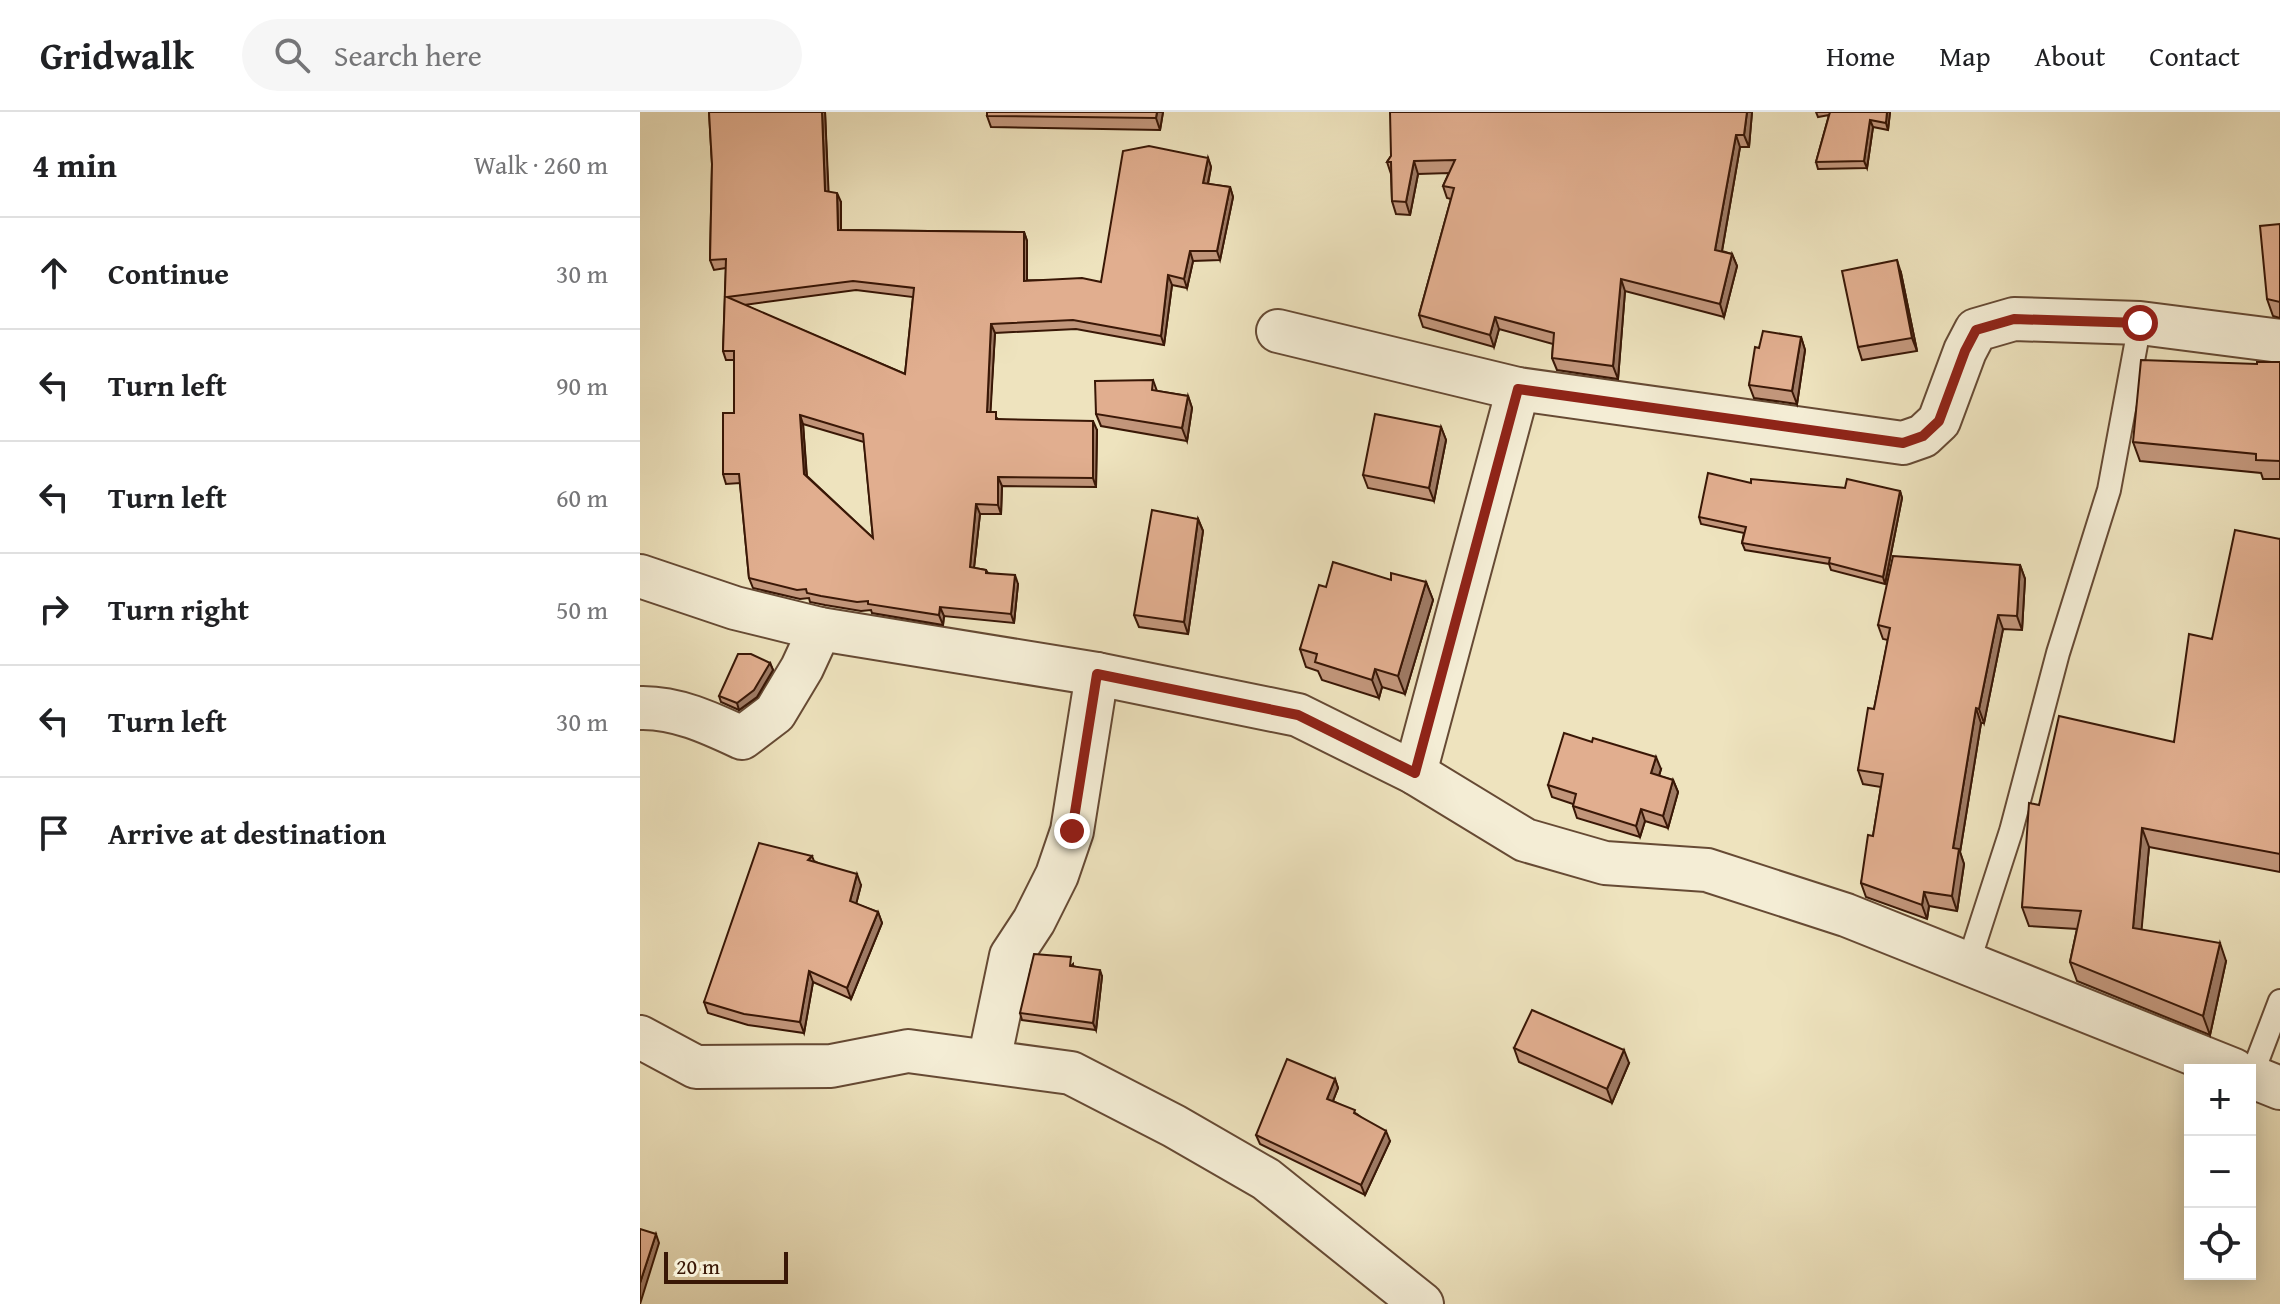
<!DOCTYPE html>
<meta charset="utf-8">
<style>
body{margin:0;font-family:"Gentium Book Plus",serif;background:#f6f6f6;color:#202124}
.controls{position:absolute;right:24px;bottom:24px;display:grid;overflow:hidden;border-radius:0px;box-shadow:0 4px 20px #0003}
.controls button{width:72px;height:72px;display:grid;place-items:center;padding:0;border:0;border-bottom:2px solid #e0e0e0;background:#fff;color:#202124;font:40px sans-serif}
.scale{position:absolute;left:24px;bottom:20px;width:124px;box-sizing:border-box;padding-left:8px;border:4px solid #391706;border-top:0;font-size:22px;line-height:28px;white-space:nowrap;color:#391706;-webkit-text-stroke:6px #f4edd5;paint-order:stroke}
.stop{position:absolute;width:24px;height:24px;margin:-18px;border:6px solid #8f2418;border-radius:50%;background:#fff}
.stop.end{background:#8f2418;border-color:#fff;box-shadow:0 2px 8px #0008}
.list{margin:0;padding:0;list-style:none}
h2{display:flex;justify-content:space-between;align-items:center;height:104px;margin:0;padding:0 32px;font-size:34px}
h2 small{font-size:26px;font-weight:400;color:#757577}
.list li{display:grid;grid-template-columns:52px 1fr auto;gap:24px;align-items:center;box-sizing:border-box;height:112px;padding:0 32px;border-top:2px solid #e0e0e0}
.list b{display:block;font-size:30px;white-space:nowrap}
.list em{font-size:26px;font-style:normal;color:#757577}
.icon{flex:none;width:44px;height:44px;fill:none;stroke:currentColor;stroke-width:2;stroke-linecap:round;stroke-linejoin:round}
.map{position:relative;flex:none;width:1640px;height:1192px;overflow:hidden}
header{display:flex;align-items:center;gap:48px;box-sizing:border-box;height:112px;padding:0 40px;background:#fff;border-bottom:2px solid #e0e0e0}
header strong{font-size:38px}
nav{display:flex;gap:44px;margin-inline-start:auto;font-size:28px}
.search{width:560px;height:72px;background:#f6f6f6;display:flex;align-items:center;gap:20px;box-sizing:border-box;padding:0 28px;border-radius:44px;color:#757577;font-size:30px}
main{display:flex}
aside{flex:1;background:#fff}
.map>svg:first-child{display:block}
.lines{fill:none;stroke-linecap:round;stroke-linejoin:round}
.service-casing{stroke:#664a34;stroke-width:26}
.minor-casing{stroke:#664a34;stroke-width:46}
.service{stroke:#f4edd5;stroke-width:22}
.minor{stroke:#f4edd5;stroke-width:42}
.wall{fill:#c2967b;stroke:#391706;stroke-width:2;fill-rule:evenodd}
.shaded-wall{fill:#9e7a64;stroke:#391706;stroke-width:2}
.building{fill:#e1ae8f;stroke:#391706;stroke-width:2;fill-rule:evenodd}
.route{stroke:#8f2418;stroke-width:10}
</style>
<header>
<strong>Gridwalk</strong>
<div class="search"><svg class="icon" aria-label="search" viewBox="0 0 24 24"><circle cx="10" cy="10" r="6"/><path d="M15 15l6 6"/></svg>Search here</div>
<nav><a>Home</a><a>Map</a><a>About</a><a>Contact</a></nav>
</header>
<main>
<aside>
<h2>4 min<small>Walk · 260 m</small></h2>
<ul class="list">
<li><svg class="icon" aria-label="ahead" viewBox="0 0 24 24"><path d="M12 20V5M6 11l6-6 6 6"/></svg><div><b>Continue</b></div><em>30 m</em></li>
<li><svg class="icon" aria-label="left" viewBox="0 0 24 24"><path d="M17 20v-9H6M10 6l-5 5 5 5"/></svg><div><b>Turn left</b></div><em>90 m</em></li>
<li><svg class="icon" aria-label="left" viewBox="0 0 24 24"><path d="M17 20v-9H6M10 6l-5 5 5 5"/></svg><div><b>Turn left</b></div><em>60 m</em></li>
<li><svg class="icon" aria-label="right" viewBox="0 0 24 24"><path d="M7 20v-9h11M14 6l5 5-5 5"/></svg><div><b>Turn right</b></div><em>50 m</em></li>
<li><svg class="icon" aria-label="left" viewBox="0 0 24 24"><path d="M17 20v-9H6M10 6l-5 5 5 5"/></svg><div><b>Turn left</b></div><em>30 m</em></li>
<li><svg class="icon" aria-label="arrive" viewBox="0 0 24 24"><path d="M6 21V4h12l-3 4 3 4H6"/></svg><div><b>Arrive at destination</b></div></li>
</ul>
</aside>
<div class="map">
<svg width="1640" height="1192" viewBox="0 0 1640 1192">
<rect width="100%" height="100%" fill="#eee3be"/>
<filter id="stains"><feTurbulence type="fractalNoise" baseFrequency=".0025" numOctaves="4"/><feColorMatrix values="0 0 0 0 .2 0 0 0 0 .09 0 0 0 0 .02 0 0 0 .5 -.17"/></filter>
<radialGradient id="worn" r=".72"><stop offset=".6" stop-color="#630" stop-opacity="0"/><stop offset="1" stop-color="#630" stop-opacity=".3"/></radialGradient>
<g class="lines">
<g class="service-casing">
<g id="service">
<polyline points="1328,852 1371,719 1418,541 1469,378 1500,211"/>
<polyline points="1611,965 1640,889"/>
</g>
</g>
<g class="minor-casing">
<g id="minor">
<polyline points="638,219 878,277 1263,331 1283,324 1299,309 1325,239 1336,218 1374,207 1500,211 1640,229"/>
<polyline points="0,464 95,496 180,517 457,562 658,603 775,661 885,728 965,751 1067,758 1206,803 1594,958"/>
<path d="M0,596C36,595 70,611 102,626L135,601L162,556L180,517"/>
<polyline points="775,661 878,277"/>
<polyline points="0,925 56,955 191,954 268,939 431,961 534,1014 626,1067 782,1192"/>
<polyline points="349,949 371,844 394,809 417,763 432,719 457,562"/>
<polyline points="1610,964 1640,976"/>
</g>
</g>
<use href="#service" class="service"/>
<use href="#minor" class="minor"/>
</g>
<g class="wall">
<path d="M69,0H185L188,80L201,90V118L384,120L387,129V168L461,170L568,46L571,55L568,72L590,75L593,85L580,148L553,149L547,176L532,173L524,233L436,217L355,221L350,300L358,307L457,318L456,375L362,374L361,402H340L334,456L346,458L348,461L378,472L374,511L304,504L303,513L232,501L231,498L221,499L185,493L170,490L169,486L160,487L113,476L109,466L100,371L86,372L83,362L94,301V248H86L83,239L86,156L74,158L70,148L72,52ZM216,178L273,185L265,262L104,193ZM163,312L224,330L233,426L167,364Z"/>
<polygon points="523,0 520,18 351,15 347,4"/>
<polygon points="1112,0 1109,35 1100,35 1082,139 1092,142 1097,154 1084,205 985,179 978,267 917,258 912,246 913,232 859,217 854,235 783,215 779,203 811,87 807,86 803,74 809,61 778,62 770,103 756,102 752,89 751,62 747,50 751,44"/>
<polygon points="1176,0 1250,0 1248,18 1233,15 1227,56 1178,57 1176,50 1189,3 1178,5"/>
<polygon points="1640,112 1640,206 1633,204 1627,187"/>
<polygon points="1261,161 1277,239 1222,248 1218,235"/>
<polygon points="1161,225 1165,238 1157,292 1114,286 1109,273 1119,236"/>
<polygon points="1640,250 1640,367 1623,367 1621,361 1500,349 1493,330 1617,252"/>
<polygon points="513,268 517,279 548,284 552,296 547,329 461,314 456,302"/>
<polygon points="801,315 806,328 794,389 728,376 723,363"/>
<polygon points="1111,371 1260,379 1262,386 1245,472 1191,458 1189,452 1105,438 1102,431 1104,421 1061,412 1059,405"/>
<polygon points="558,407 563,419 548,522 499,515 494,503"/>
<polygon points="1640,427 1640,760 1509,735 1501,818 1586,849 1570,923 1437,869 1430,850 1437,817 1389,814 1382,795 1399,693 1534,630 1572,527"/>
<polygon points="1380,453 1385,467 1382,518 1363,517 1344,611 1341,611 1320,740 1324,752 1317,799 1289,794 1287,807 1226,785 1221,771 1233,724 1241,675 1223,672 1218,658 1234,597 1248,528 1243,527 1238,513"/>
<polygon points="751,468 786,470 793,488 765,582 742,575 739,586 682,568 678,559 666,555 660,537 686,475"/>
<polygon points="130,551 133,558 117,585 99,598 81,590 79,584"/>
<polygon points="1021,657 1019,664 1033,668 1038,680 1028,716 1005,709 1000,725 937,706 933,694 933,692 912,685 908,673"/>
<polygon points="172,744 174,749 221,773 216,792 238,800 242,811 211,887 173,870 164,921 108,913 68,901 64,890"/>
<polygon points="433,852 433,854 462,864 456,918 382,908 380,901"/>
<polygon points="874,936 989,951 972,991 879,950"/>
<polygon points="695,967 698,976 693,989 717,1002 750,1029 725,1083 620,1032 616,1023"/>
</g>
<g class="shaded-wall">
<polygon points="182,0 185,0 189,89 185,79"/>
<polygon points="517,0 523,0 520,18 516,6"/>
<polygon points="1107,0 1112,0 1109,35 1104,23"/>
<polygon points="1247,0 1250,0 1248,18 1246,11"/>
<polygon points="1230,8 1233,15 1227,56 1224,49"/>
<polygon points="1096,23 1100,35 1080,150 1075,138"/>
<polygon points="568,46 571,55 566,80 563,71"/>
<polygon points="774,49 778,62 770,103 766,90"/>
<polygon points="590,75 593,85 580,148 577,139"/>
<polygon points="197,81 201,90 201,127 198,118"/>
<polygon points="384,120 387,129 387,178 384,169"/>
<polygon points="550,139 553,149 547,176 544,167"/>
<polygon points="1092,142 1097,154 1084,205 1080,192"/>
<polygon points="1257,148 1261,161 1277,239 1272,226"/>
<polygon points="528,163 532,173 524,233 521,224"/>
<polygon points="981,167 985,179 978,267 973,254"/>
<polygon points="855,205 859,217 854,235 850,223"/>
<polygon points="351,212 355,221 350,309 347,300"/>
<polygon points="1161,225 1165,238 1157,292 1152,279"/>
<polygon points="548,284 552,296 547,329 542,316"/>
<polygon points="160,303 163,312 167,371 164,362"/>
<polygon points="453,309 457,318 456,375 453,366"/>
<polygon points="801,315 806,328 794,389 789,376"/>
<polygon points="358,365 362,374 361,402 358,393"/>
<polygon points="1260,379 1262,386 1245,472 1243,465"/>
<polygon points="336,392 340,402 333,464 330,455"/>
<polygon points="558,407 563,419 548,522 544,510"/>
<polygon points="1380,453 1385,467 1382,518 1377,504"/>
<polygon points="375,463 378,472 374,511 371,502"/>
<polygon points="786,470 793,488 765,582 758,564"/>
<polygon points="300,495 304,504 303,513 299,503"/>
<polygon points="1358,503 1363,517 1344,611 1339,597"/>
<polygon points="130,551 133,558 117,585 99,598 97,591"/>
<polygon points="735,557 742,575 739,586 732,568"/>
<polygon points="1336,596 1341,611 1320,740 1324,752 1317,799 1312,784 1313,736"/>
<polygon points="1016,645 1021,657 1016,673 1011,661"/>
<polygon points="1033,668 1038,680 1028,716 1023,704"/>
<polygon points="1001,697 1005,709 1000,725 996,714"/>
<polygon points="1502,716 1509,735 1500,835 1493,816"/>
<polygon points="217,762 221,773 214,800 210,789"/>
<polygon points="1284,780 1289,794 1287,807 1282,793"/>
<polygon points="238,800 242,811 211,887 207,876"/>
<polygon points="1580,831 1586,849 1570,923 1563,904"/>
<polygon points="460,858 462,864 456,918 453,911"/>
<polygon points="169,859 173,870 164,921 160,910"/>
<polygon points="984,938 989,951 972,991 967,977"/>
<polygon points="695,967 698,976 690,996 687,987"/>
<polygon points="746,1019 750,1029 725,1083 721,1073"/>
<polygon points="16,1122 19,1131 0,1192 0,1171"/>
</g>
<g class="building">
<path d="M69,0H182L185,79L197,81L198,118L384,120V169L442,166L461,170L483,39L509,34L568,46L563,71L590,75L577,139H550L544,167L528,163L521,224L433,208L351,212L347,300H356V307L453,309V366L358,365V393L336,392L330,455L346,458V461L375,463L371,502L300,495L299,503L228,492V489L217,490L181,484L167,481L166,477L157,478L109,466L99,362H83V301H94V239H83L86,147L70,148L72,52ZM213,169L274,176L265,262L87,185ZM160,303L223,322L233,426L164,362Z"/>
<polygon points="347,0 517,0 516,6 347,4"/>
<polygon points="750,0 1107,0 1104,23 1096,23 1075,138 1092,142 1080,192 981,167 973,254 912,246 914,221 855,205 850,223 779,203 814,76 803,74 815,48 774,49 766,90 752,89 751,50 747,50 751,44"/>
<polygon points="1190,0 1247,0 1246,11 1230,8 1224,49 1176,50"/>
<polygon points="1640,112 1640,190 1627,187 1620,114"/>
<polygon points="1257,148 1272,226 1218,235 1202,159"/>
<polygon points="1123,219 1161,225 1152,279 1109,273 1115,235 1119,236"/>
<polygon points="1501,248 1617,252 1617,250 1640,250 1640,349 1616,348 1616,342 1493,330"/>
<polygon points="513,268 512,278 548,284 542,316 456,302 455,269"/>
<polygon points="735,302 801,315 789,376 723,363"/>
<polygon points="1068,361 1111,371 1111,367 1205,376 1207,367 1260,379 1243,465 1189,451 1190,446 1102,431 1106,415 1059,405"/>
<polygon points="512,398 558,407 544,510 494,503"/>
<polygon points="1595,418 1640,427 1640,742 1502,716 1493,816 1580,831 1563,904 1430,850 1441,799 1382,795 1389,691 1399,693 1419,604 1534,630 1549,522 1572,527"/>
<polygon points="1253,444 1380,453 1377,504 1358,503 1339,597 1336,596 1313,736 1319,737 1312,784 1284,780 1282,793 1221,771 1228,723 1233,724 1243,662 1218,658 1228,596 1234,597 1250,516 1238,513"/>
<polygon points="693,450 751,468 751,461 786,470 758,564 735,557 732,568 675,550 677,542 660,537 679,473 686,475"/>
<polygon points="98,542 111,542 130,551 114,578 97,591 79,584"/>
<polygon points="924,621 952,630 953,626 1016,645 1011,661 1033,668 1023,704 1001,697 996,714 933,694 936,682 908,673"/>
<polygon points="119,731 172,744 168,748 217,762 210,789 238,800 207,876 169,859 160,910 104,902 64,890"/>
<polygon points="394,842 431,845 430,854 460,858 453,911 380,901"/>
<polygon points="892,898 984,938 967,977 874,936"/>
<polygon points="647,947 695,967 687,987 715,998 714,1001 746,1019 721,1073 616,1023"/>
<polygon points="0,1117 16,1122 0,1171"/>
</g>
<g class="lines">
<polyline class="route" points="432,719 457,562 658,603 775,661 878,277 1263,331 1283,324 1299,309 1325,239 1336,218 1374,207 1500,211"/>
</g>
<rect width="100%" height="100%" filter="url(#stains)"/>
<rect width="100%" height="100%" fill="url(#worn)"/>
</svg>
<div class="controls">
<button>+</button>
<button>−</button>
<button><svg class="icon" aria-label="locate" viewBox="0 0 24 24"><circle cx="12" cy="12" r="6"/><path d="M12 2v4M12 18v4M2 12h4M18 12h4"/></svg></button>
</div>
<div class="scale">20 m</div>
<div class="stop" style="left:1500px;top:211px"></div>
<div class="stop end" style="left:432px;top:719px"></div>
</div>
</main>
